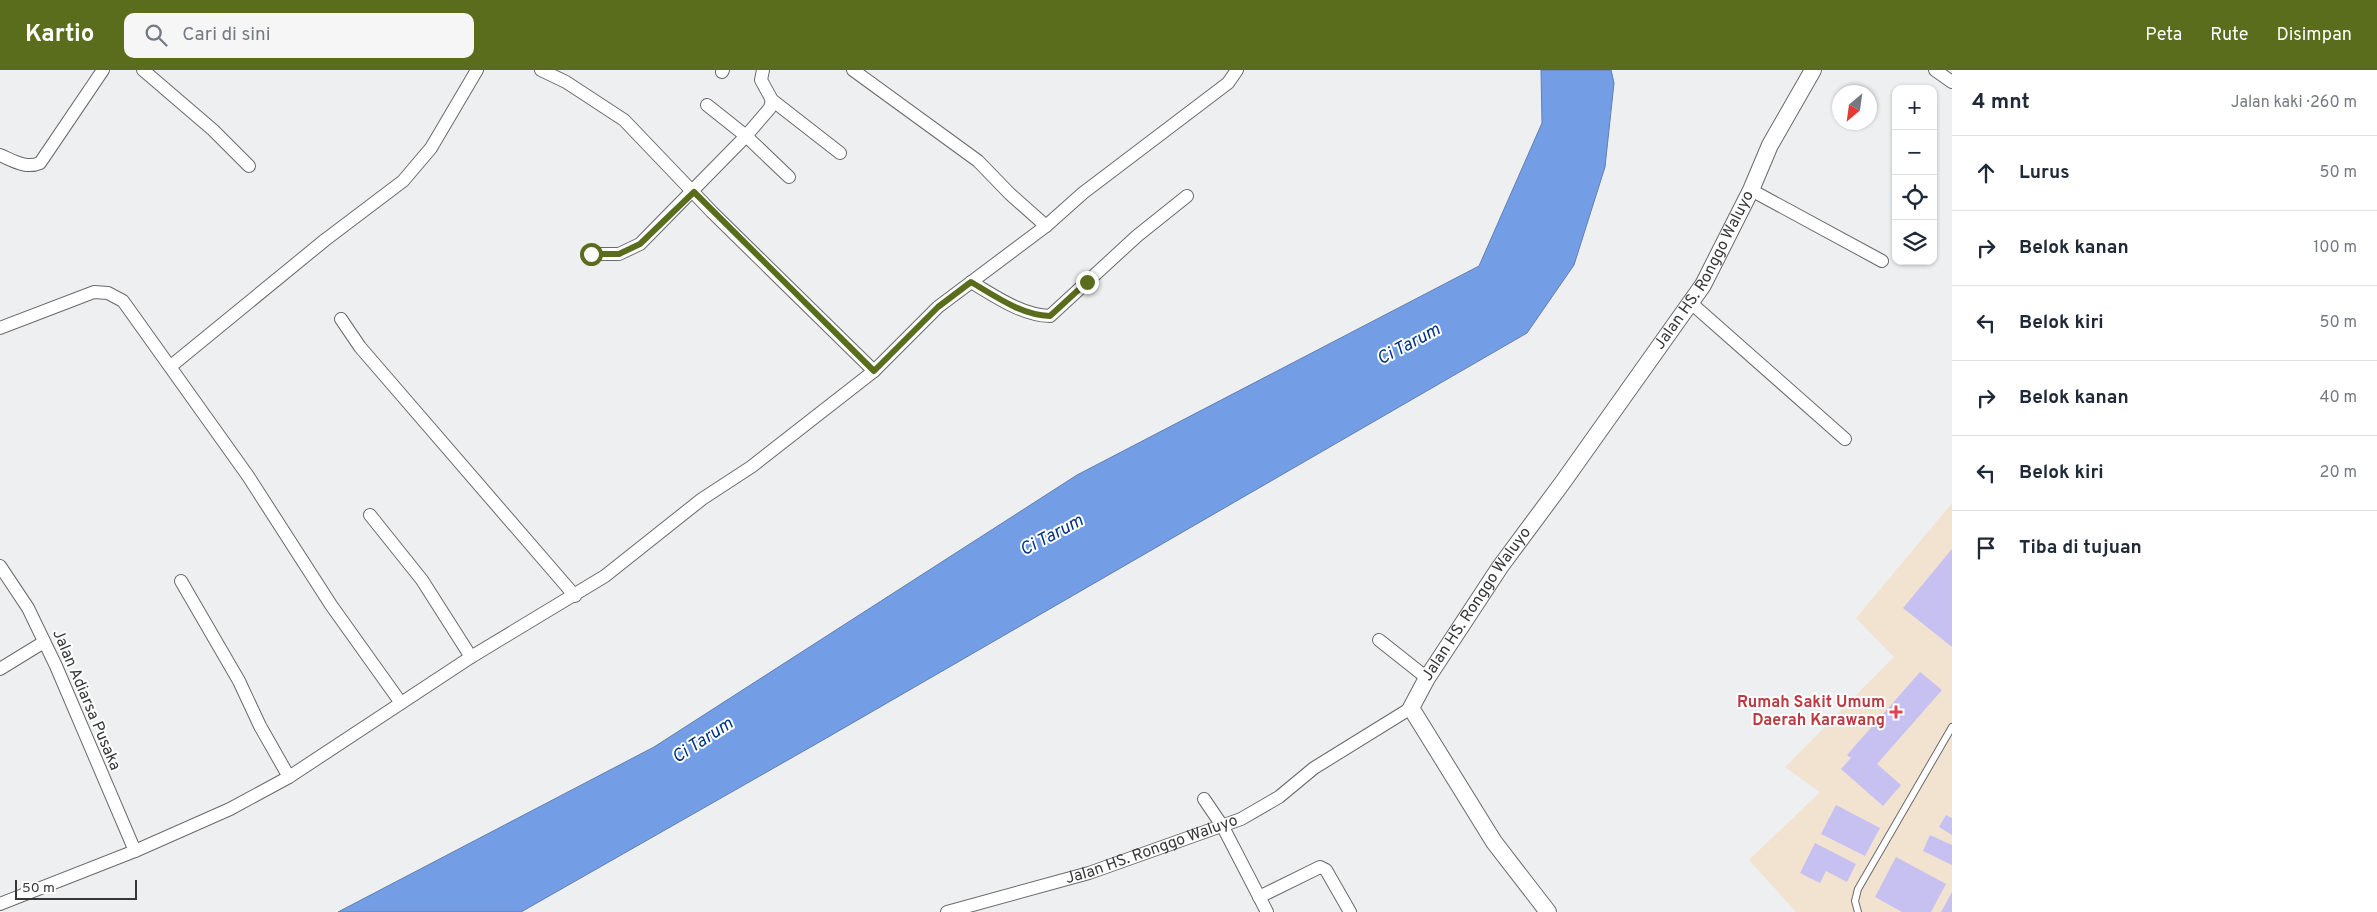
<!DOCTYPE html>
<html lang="id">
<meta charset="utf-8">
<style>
body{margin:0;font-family:Overpass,sans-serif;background:#f6f6f7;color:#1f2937}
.controls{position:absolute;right:15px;top:15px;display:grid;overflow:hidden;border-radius:10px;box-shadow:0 1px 4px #0004}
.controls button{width:45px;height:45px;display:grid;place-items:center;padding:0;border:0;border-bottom:1px solid #e0e1e3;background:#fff;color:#1f2937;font:25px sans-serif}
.compass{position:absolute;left:1832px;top:15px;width:45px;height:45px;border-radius:50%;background:#fff;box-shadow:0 1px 4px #0004;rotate:209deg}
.scale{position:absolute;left:15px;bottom:12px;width:122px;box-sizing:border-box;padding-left:5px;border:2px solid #373738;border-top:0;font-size:14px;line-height:18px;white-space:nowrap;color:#373738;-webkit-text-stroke:4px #fff;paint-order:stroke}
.stop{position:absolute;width:15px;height:15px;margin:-11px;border:4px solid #596d1c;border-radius:50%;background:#fff}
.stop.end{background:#596d1c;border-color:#fff;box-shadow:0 1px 5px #0008}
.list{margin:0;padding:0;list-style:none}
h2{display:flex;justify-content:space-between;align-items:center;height:65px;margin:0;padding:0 20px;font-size:21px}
h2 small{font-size:16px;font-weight:400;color:#747a83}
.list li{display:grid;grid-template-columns:32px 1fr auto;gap:15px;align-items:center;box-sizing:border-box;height:75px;padding:0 20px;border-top:1px solid #e0e1e3}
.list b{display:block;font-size:19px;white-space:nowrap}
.list em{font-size:16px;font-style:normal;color:#747a83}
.icon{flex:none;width:28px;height:28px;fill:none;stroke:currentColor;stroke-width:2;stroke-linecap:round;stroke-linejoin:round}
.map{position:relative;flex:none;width:1952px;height:842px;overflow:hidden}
header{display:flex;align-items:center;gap:30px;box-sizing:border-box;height:70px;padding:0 25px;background:#596d1c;color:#fff}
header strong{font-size:24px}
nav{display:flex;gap:28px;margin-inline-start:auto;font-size:18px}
.search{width:350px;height:45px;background:#f6f6f7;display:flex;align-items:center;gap:12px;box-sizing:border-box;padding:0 18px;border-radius:10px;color:#747a83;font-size:19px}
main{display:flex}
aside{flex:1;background:#fff}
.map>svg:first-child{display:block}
.medical{fill:#f2e2d0}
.water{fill:#739ee5;stroke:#617fb1}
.building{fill:#c7c1f2}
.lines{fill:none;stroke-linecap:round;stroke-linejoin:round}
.service-casing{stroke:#6a6a6c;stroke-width:8}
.minor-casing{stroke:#6a6a6c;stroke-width:14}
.tertiary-casing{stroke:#6a6a6c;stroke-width:18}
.service{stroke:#fff;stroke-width:6}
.minor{stroke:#fff;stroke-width:12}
.tertiary{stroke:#fff;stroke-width:16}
.route{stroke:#596d1c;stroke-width:6}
.health-dot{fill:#e0444e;stroke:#fff;stroke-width:2}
.labels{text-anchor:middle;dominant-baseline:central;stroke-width:4;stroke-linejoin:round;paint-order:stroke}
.street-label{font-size:16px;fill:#373738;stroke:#fff}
.health-label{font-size:16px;font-weight:bold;fill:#be3a42;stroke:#fff;text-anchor:end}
.water-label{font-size:18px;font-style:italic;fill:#003385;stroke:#fff}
</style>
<header>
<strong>Kartio</strong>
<div class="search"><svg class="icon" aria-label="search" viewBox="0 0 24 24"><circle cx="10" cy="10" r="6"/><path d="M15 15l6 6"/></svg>Cari di sini</div>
<nav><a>Peta</a><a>Rute</a><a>Disimpan</a></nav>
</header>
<main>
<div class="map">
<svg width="1952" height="842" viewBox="0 0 1952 842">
<rect width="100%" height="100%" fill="#eeeff0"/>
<polygon class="medical" points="1952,433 1952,842 1796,842 1749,790 1820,722 1785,697 1894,587 1856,548"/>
<polygon class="water" points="1541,0 1611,0 1614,13 1605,97 1574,195 1527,263 823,670 521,842 338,842 654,677 1077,405 1479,196 1542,53"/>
<g class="building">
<polygon points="1952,479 1952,577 1903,538"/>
<polygon points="1920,602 1942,620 1877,694 1901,715 1883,736 1841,699 1851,688 1847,685"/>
<polygon points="1836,735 1880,758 1865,786 1821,764"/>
<polygon points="1946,745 1952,748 1952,765 1939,757"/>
<polygon points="1930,765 1952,775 1952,795 1923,781"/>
<polygon points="1815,773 1856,794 1847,812 1826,801 1820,813 1800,803"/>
<polygon points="1896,787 1946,814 1931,842 1902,842 1875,827"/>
<polygon points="1952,822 1952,842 1941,842"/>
</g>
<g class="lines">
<g class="service-casing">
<polyline id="service" points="1858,842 1855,831 1858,819 1952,657"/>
</g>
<g class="minor-casing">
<g id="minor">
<polyline points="143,0 213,60 249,96"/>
<polyline points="541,0 566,12 624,50 712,142 874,301"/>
<polyline points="763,0 761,10 772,30 840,83"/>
<polyline points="853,0 978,91 1010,124 1046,156"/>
<polyline points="1935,0 1952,12"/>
<polyline points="722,2 723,0"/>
<polyline points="707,35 746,66 789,107"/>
<path d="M0,85C14,91 26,99 40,93L103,0"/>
<polyline points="1751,120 1882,191"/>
<polyline points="591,184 619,184 640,174 746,66 770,38 772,30"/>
<path d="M971,212C995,226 1021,245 1050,246L1137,166L1187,126"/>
<polyline points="1691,233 1845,369"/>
<polyline points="341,249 360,277 575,526"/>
<polyline points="0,258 94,222 108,223 123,231 248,406 331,535 401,633"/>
<polyline points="171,296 325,170 403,111 431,78 477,0"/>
<polyline points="370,445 422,510 471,587"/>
<polyline points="0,496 28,538 56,596 135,781"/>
<polyline points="181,511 239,611 260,656 289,707"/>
<polyline points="1379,570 1427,608"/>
<polyline points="0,599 44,572"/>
<polyline points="1204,729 1223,757 1267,842"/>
<polyline points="1259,827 1320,797 1326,800 1350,842"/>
<polyline points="0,834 135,781 230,739 289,707 471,587 605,506 702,429 751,397 874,301 938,237 1046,156 1083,123 1228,13 1237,0"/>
<path id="s1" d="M947,842L1089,803L1241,749L1279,727L1314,698L1411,638"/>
</g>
</g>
<g class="tertiary-casing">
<g id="tertiary">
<path id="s2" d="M1548,842L1494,772L1411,638L1427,608L1500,497L1563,412L1703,215L1751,120L1770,75L1813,0"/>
</g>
</g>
<use href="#service" class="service"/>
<use href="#minor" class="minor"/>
<use href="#tertiary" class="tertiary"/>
</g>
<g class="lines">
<path class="route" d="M591,184H619L640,174L694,122L874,301L938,237L971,212C995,226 1021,245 1050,246L1087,212"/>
</g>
<path class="health-dot" d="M1893.5 634.5h5v5h5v5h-5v5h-5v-5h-5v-5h5z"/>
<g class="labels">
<g class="street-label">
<text stroke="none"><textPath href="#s2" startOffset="774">Jalan HS. Ronggo Waluyo</textPath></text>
<text stroke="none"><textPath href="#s2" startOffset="369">Jalan HS. Ronggo Waluyo</textPath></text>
<text transform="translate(86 630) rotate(67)">Jalan Adiarsa Pusaka</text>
<text stroke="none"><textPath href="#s1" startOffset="214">Jalan HS. Ronggo Waluyo</textPath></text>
</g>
<g class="health-label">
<text x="1885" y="633">Rumah Sakit Umum<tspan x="1885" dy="18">Daerah Karawang</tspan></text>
</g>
<g class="water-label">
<text transform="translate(1409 275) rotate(-28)">Ci Tarum</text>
<text transform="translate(1052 466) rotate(-28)">Ci Tarum</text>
<text transform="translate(703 671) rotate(-33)">Ci Tarum</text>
</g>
</g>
</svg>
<div class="controls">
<button>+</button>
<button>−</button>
<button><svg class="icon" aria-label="locate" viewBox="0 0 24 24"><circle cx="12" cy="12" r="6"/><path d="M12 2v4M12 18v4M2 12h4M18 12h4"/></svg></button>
<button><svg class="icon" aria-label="layers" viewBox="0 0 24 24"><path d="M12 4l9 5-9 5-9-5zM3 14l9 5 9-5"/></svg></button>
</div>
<svg class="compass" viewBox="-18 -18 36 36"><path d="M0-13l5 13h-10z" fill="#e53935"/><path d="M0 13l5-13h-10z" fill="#747a83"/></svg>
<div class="scale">50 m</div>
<div class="stop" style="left:591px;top:184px"></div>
<div class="stop end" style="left:1087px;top:212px"></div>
</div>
<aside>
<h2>4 mnt<small>Jalan kaki · 260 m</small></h2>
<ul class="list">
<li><svg class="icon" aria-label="ahead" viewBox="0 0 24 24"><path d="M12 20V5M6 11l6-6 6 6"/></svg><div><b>Lurus</b></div><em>50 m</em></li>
<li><svg class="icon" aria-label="right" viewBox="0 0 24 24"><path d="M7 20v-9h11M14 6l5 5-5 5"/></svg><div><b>Belok kanan</b></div><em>100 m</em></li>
<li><svg class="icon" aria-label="left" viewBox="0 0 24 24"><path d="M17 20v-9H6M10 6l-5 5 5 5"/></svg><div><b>Belok kiri</b></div><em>50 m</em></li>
<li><svg class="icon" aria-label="right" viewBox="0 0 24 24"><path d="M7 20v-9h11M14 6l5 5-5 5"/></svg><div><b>Belok kanan</b></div><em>40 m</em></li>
<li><svg class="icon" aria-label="left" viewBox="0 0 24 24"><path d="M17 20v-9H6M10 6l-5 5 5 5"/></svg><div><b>Belok kiri</b></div><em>20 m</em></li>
<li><svg class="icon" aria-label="arrive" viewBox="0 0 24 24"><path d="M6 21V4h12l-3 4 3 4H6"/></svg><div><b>Tiba di tujuan</b></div></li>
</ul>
</aside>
</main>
